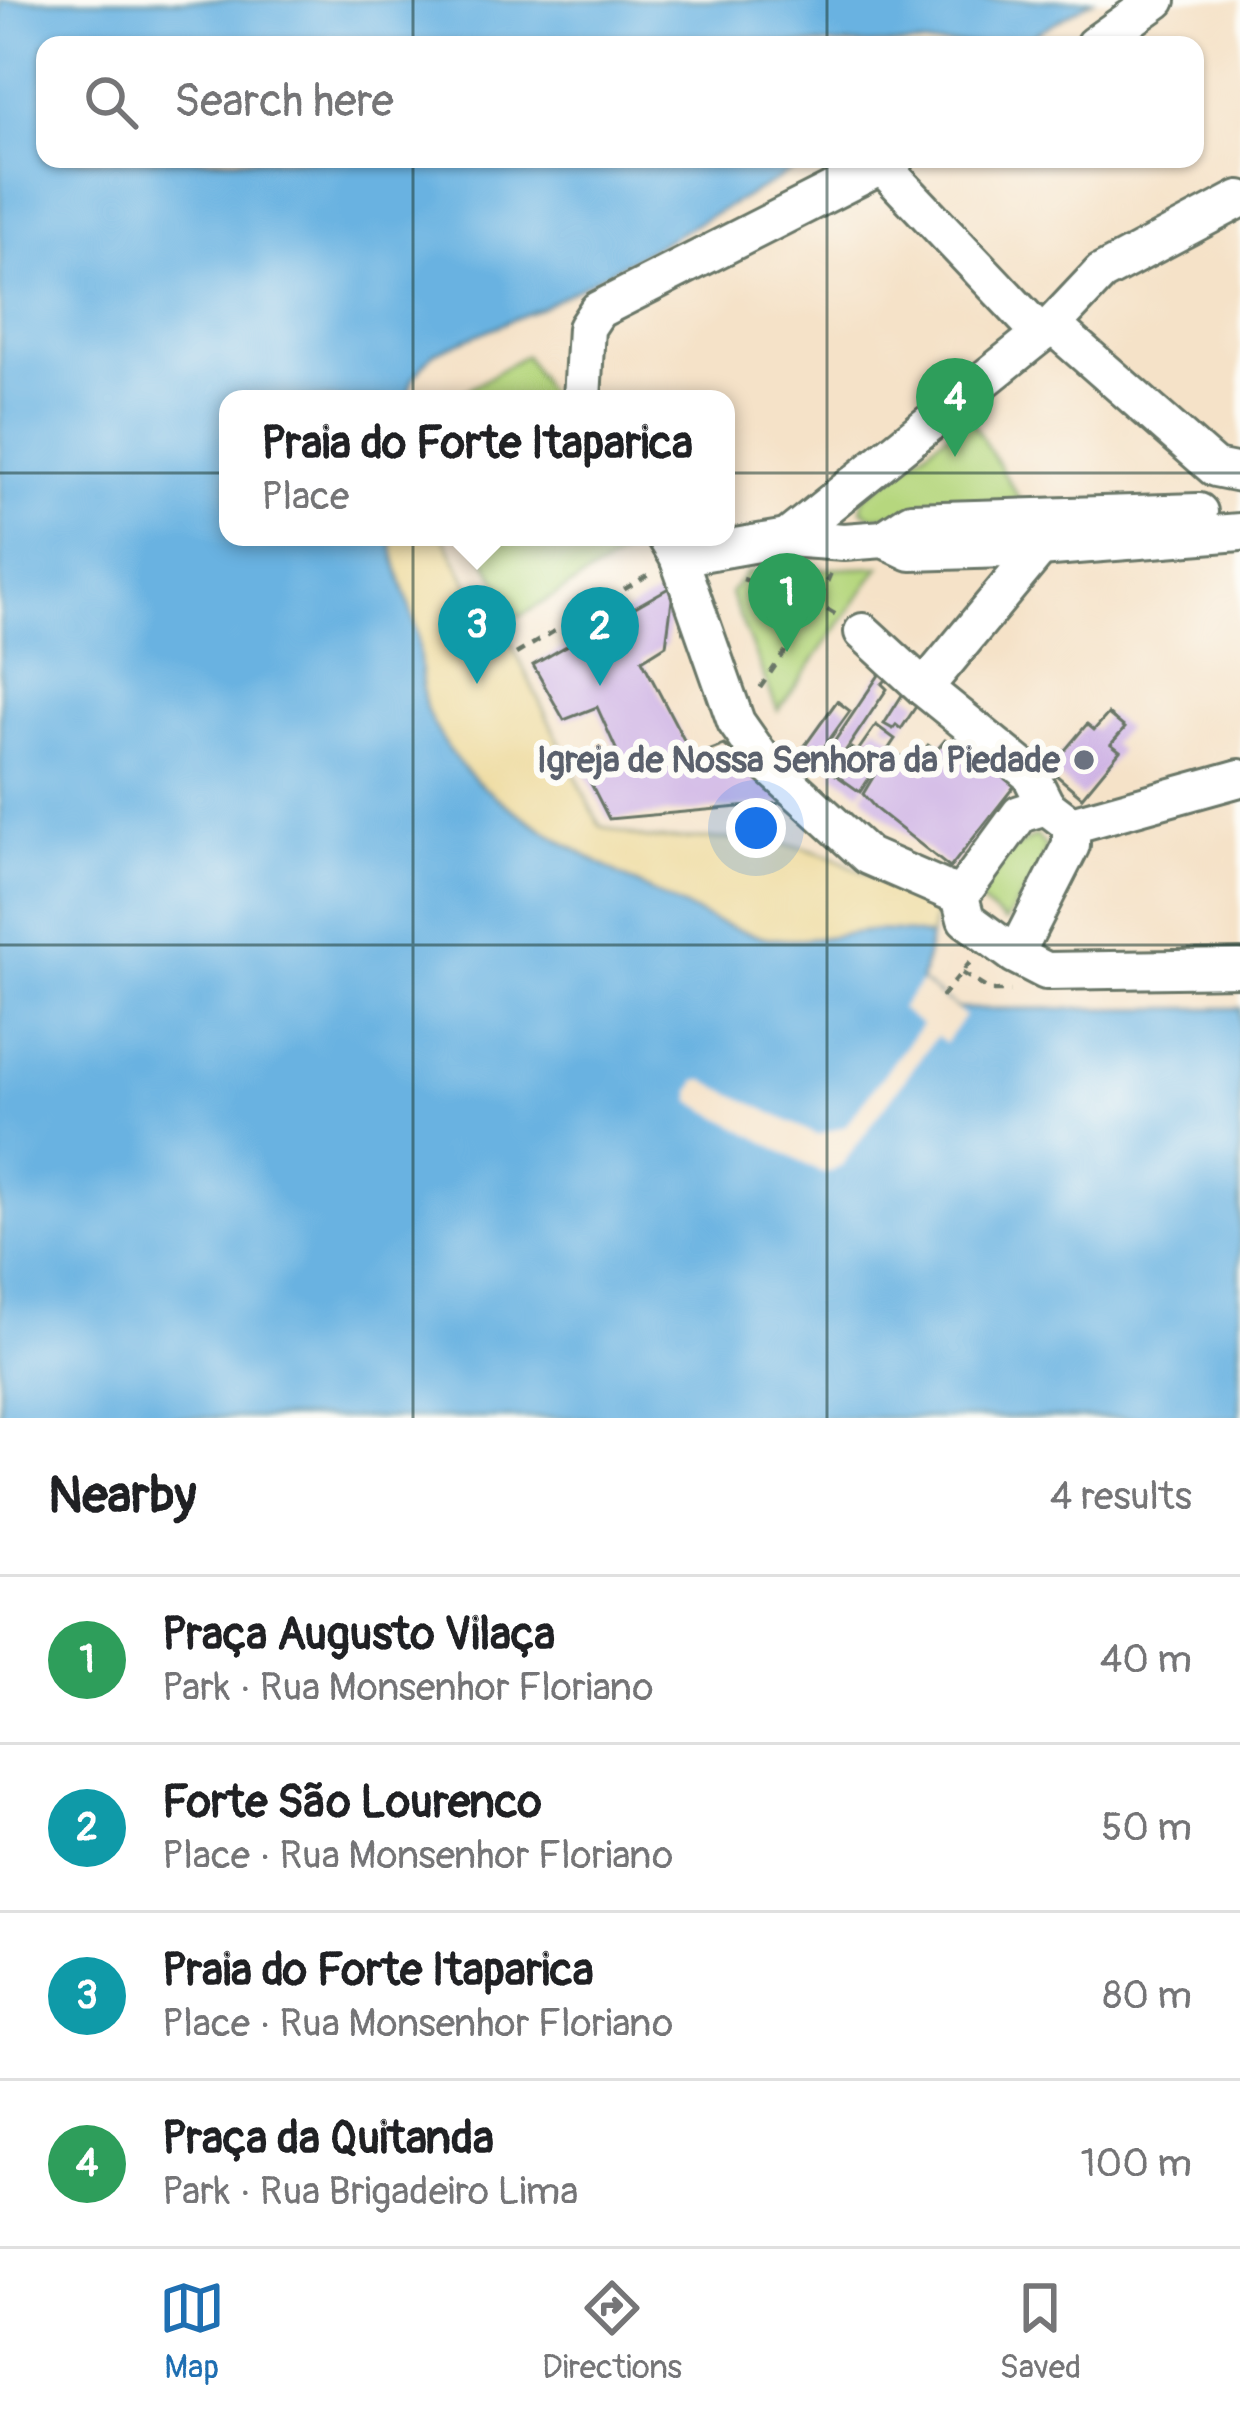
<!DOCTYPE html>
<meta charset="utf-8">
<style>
body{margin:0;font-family:Pangolin,sans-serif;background:#f6f6f6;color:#202124}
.you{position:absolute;left:756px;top:828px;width:42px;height:42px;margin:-30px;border:9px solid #fff;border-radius:50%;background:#1a73e8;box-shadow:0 0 0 18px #1a73e833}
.badge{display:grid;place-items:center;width:78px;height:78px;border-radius:50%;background:#1f6fb2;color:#fff;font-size:39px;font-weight:700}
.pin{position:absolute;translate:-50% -99px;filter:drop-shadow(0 3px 6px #0008)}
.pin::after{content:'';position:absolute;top:63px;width:42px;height:36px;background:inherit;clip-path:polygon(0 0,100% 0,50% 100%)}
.popup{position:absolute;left:219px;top:390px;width:516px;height:156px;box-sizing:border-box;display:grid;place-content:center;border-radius:24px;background:#fff;filter:drop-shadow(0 3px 9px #0005);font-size:39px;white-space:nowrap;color:#757577}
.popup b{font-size:45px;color:#202124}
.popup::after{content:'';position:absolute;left:50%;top:100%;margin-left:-24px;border:24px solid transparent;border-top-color:#fff}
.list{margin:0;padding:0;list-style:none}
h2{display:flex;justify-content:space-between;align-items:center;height:156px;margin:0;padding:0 48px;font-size:51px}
h2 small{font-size:39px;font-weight:400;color:#757577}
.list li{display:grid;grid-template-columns:78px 1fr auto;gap:36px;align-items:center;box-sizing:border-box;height:168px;padding:0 48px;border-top:3px solid #e0e0e0}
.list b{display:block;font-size:45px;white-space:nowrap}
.list p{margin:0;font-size:39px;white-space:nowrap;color:#757577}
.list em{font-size:39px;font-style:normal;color:#757577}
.icon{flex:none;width:66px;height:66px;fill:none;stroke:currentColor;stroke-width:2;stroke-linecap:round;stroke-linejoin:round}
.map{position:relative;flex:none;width:1240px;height:1418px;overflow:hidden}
.search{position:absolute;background:#fff;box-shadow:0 3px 9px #0004;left:36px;right:36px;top:36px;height:132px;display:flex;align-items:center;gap:30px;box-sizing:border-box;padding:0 42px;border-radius:24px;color:#757577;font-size:45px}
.sheet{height:828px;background:#fff}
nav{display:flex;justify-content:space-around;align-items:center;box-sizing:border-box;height:168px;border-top:3px solid #e0e0e0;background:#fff;font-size:33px;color:#757577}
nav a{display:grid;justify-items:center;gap:6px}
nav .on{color:#1f6fb2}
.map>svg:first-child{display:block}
.green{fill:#b6d77e;stroke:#6a8a59;stroke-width:3}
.sand{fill:#eeda9e;stroke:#868c69;stroke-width:3}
.water{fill:#69b2e1;stroke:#44788a;stroke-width:3}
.pier{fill:#f5e2c8}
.building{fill:#cdb1e4}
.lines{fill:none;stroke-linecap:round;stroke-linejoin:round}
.minor-casing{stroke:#6a7768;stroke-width:42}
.path{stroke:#6a7768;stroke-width:4.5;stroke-dasharray:9 9;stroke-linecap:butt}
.minor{stroke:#fff;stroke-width:36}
.grid{fill:none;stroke:#1f3d34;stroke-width:3;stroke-opacity:0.55}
.worship-dot{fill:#6b7280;stroke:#fdfcf7;stroke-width:4.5}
.labels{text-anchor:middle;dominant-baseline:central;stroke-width:12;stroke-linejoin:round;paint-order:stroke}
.worship-label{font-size:36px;font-weight:bold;fill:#5b616d;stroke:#fdfcf7;text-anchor:end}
</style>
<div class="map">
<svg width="1240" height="1418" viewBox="0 0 1240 1418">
<rect width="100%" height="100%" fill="#fdfcf7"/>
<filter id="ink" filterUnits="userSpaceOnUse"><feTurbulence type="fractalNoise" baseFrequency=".00833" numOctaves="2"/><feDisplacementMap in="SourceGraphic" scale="24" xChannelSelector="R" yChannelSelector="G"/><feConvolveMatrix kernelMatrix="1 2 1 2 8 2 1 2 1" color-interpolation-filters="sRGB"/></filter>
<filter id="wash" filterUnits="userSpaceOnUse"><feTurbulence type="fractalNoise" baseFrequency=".004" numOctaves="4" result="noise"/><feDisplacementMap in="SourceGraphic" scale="48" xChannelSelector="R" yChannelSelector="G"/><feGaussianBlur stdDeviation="2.7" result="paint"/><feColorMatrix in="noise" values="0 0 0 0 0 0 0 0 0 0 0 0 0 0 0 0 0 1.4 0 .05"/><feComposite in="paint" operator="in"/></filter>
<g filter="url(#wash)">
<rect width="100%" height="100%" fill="#f5e2c8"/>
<g class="green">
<polygon points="525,355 551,399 453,399"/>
<polygon points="969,417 1022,503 871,516 861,509 864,497"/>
<polygon points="471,537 634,537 639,545 519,617"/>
<polygon points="880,567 778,711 730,593 747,572"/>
<polygon points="1036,836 1046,847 1040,871 1005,922 976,899 1012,849"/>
</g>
<path class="sand" d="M391,537H444L473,593L501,622L600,826L646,839H746L801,847L832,857L926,903L936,910L930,937C866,919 836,944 777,939C710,934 511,819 465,770C452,756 437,732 429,716C419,692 422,660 417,634C410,601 395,571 391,537Z"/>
<path class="water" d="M0,0H1093L1016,45H45V159H815L543,307L433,353L413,378L406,399H228V537H391C395,571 410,601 417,634C422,660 419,692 429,716C437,732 452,756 465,770C511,820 710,934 777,939C836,944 866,919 930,937L921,982L957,1009L1240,1008V1418H0Z"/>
<polygon class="pier" points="921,982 965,1016 945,1043 936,1036 842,1165 833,1171 821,1173 692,1102 691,1092 697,1081 704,1080 817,1135 845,1126 921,1025 900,1009"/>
<g id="blocks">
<g class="building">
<polygon points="674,585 666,645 642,660 693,757 724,745 793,802 609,819 584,770 616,749 597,707 564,720 533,665"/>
<polygon points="881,672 890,676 882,684 887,689 834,768 822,760"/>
<polygon points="904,692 919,702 901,729 896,725 893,729 884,724"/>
<polygon points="837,701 850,711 814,761 801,751"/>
<polygon points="1108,714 1125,728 1111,744 1120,751 1082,797 1049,769 1087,724 1094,730"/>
<polygon points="876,725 895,739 860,792 833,773 851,748 857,752"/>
<polygon points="945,740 966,756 972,749 1016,784 950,868 877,810 863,794 890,749 913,764 928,745 936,751"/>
</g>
</g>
</g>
<g filter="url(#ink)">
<use href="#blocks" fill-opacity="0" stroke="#6a7768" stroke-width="3"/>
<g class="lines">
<g class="minor-casing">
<g id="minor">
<polyline points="1094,45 1157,0"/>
<polyline points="882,166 1041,334"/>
<polyline points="1052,325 1215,468 1240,473"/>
<polyline points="582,399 586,328 598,310 895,159"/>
<polyline points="666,537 678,557 736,722 762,759 868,856 960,896"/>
<polyline points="787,538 1052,325 1101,273 1240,199"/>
<polyline points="884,539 911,521 1199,512"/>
<polyline points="678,557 787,538 844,542 884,539 911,552 1040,548 1240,532"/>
<polyline points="863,632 924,688 1030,774 1046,806"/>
<polyline points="924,688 1040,548"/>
<polyline points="1071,825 1240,778"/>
<polyline points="1015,955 1071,845 1071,825 1046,806 1020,814 960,896 966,919 1015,955 1046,971 1240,968"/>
</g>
</g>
<g class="path">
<polyline points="743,579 818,604 838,616"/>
<polyline points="516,654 650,574"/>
<polyline points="760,688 818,604 832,570"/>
<polyline points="962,973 991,991 1011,991"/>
<polyline points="941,997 972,960"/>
</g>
<use href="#minor" class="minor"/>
</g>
</g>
<path class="grid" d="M413,0V45M827,0V45M413,159V1418M827,159V1418M0,473H1240M0,945H1240"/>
<circle class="worship-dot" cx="1084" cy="760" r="12"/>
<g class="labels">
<g class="worship-label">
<text x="1060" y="760">Igreja de Nossa Senhora da Piedade</text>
</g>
</g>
</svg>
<div class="you"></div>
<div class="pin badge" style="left:787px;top:652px;background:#2e9e5b">1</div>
<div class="pin badge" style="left:600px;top:686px;background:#0f9aa8">2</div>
<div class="pin badge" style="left:477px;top:684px;background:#0f9aa8">3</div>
<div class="popup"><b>Praia do Forte Itaparica</b>Place</div>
<div class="pin badge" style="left:955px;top:457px;background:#2e9e5b">4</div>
<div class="search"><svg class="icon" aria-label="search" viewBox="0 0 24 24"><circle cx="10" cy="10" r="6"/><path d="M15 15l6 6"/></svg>Search here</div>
</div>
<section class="sheet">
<h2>Nearby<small>4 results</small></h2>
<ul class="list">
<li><span class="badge" style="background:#2e9e5b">1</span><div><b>Praça Augusto Vilaça</b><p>Park · Rua Monsenhor Floriano</p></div><em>40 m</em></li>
<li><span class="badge" style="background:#0f9aa8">2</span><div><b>Forte São Lourenco</b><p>Place · Rua Monsenhor Floriano</p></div><em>50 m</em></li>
<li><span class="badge" style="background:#0f9aa8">3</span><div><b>Praia do Forte Itaparica</b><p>Place · Rua Monsenhor Floriano</p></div><em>80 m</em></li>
<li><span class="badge" style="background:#2e9e5b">4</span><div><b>Praça da Quitanda</b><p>Park · Rua Brigadeiro Lima</p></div><em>100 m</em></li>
</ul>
</section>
<nav>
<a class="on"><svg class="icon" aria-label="map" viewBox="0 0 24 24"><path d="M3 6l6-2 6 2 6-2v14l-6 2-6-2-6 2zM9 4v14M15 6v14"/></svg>Map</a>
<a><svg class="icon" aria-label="directions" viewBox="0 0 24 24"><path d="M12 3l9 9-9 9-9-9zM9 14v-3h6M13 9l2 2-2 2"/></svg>Directions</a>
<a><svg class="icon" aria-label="saved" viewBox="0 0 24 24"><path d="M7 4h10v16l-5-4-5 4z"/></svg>Saved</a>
</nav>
